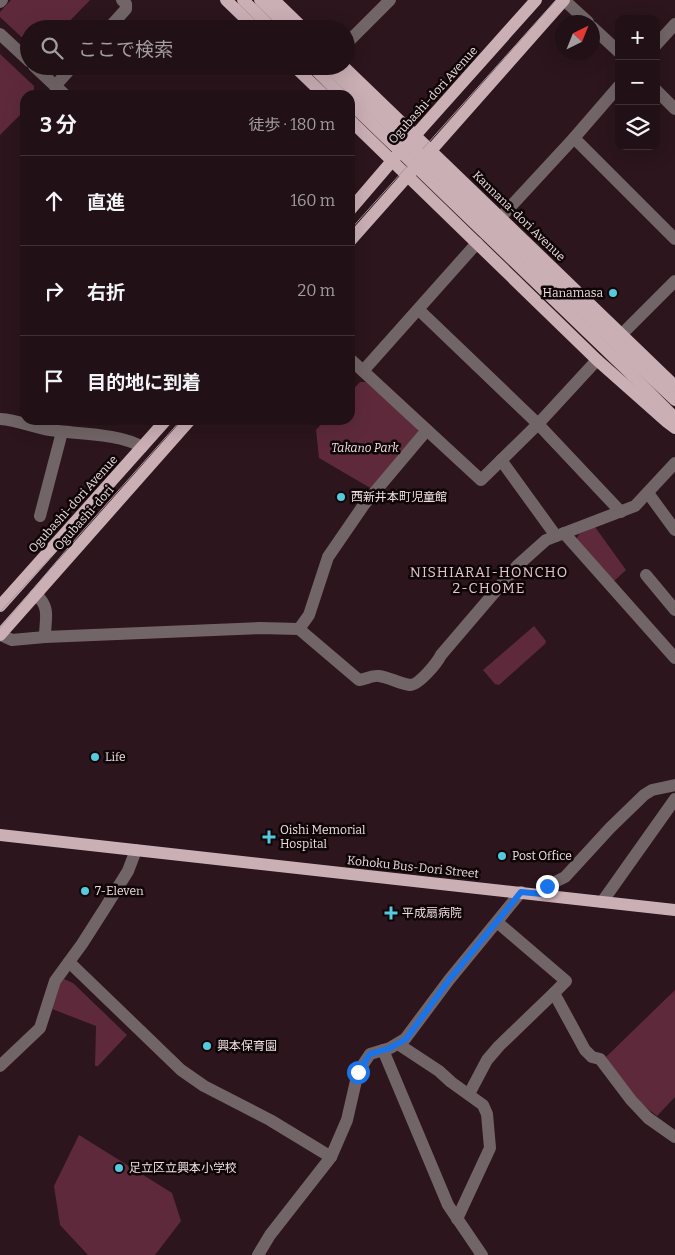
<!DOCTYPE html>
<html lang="ja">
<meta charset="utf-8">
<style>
body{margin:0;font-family:Bitter,"Noto Sans JP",serif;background:#29191e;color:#f1f3f6}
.controls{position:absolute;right:15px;top:15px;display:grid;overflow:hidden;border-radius:10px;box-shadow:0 5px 20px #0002}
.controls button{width:45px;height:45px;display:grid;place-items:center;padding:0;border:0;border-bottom:1px solid #3e3034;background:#211015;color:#f1f3f6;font:25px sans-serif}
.compass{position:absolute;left:555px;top:15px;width:45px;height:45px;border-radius:50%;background:#211015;box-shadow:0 5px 20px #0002;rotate:43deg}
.stop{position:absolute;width:15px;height:15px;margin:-11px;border:4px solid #1a73e8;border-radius:50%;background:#fff}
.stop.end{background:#1a73e8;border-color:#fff;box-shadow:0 1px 5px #0008}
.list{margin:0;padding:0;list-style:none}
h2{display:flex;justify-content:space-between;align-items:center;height:65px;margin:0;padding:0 20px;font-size:21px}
h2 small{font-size:16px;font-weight:400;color:#a29da0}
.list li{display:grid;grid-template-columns:32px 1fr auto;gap:15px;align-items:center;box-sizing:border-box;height:90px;padding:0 20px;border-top:1px solid #3e3034}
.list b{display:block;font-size:19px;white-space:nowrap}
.list em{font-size:16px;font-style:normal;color:#a29da0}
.icon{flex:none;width:28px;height:28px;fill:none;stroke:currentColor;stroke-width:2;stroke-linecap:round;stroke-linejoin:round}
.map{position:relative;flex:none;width:675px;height:1255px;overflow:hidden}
.search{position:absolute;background:#211015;box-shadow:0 5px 20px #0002;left:20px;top:20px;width:335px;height:55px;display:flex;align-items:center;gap:12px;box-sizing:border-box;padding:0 18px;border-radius:28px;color:#a29da0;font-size:19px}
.panel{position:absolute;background:#211015;box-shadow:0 5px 20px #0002;left:20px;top:90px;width:335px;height:335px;border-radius:15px}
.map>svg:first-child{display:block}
.green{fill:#5e2a3b}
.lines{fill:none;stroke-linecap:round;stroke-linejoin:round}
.minor{stroke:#726568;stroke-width:12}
.major{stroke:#caafb5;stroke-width:12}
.tram{stroke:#a8959a;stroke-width:1}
.major-bridge{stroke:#caafb5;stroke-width:12}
.route{stroke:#1a73e8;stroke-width:6}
.poi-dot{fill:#55cadf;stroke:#0e0507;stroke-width:2}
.labels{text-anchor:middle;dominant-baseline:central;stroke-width:5;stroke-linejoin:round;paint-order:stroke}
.street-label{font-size:12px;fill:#eedde1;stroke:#0e0507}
.poi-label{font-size:12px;fill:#eedde1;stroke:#0e0507;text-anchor:start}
.park-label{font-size:12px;font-style:italic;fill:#f7dde3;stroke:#0e0507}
.neighbourhood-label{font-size:14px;letter-spacing:1px;fill:#e5c4cc;stroke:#0e0507}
</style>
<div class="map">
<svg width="675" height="1255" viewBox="0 0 675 1255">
<rect width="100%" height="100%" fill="#2c151c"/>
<g class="green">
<polygon points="11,0 90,0 62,29 29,29 29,44 0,17 0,12"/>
<polygon points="0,54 34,86 34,95 25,95 25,110 0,135"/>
<polygon points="360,382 366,382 418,429 418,434 372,489 319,458 316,430 325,420 350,420 350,393"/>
<polygon points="595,527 626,570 613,582 576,540 579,534"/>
<polygon points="534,626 546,641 545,644 499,685 495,684 483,670"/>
<polygon points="64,979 73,983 127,1035 98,1066 95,1066 96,1026 52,1009 60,984"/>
<path d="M675,990V1097L657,1116C636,1101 619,1078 606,1057Z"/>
<polygon points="79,1135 172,1193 181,1221 155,1255 88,1255 60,1225 54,1186"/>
</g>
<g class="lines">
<g class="minor">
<polyline points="564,0 588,22"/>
<polyline points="0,2 2,0"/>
<polyline points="592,27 619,52"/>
<polyline points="108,29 126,9 126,4 122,0"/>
<polyline points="0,34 29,61"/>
<polyline points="346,44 390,0"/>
<polyline points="656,45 675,24"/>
<polyline points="34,66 65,95"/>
<polyline points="55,86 73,66"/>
<polyline points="656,90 675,109"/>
<polyline points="574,138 675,239"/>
<polyline points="501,217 574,138 619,86"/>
<polyline points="419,310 538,424 621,512"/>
<polyline points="622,334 675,281"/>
<polyline points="350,359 481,480 538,424 597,360"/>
<polyline points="363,371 477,243"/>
<path d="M0,419C18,420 32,427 50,430C75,434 120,433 142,447"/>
<polyline points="501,460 556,536"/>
<polyline points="648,493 675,530"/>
<polyline points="40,516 62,432"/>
<polyline points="564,533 675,658"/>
<polyline points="646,575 675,610"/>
<path d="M36,594C51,609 45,617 45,637"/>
<polyline points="299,629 309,615 328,557 363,506 427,430"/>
<path d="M1,635L12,640L45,637L260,628L299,629L359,680C366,679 373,675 379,676C388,677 401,684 410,685C419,685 437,663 441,655L518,565L546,540L635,506L675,463"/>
<polyline points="542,894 547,886 565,877 610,828 644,795 652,790 675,785"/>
<polyline points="602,902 675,799"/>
<polyline points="497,922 566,981 554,993 585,1050 592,1057 600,1059 631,1100 648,1118 675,1137"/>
<polyline points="69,962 181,1070 204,1086 270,1120 331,1157"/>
<polyline points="398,1044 439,1071 451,1082 483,1105 487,1114 490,1148 457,1219"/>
<polyline points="383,1050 448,1205 482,1255"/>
<polyline points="0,1066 40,1028 55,981 82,944 105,908 128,871 136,850"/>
<polyline points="469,1094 487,1060 499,1046 554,993"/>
<polyline points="258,1255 270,1235 331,1157 347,1120 358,1072 370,1054 390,1048 405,1039 449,980 521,892"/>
</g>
<g class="major">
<polyline points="226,0 256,29"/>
<polyline points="243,0 273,29"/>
<polyline points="260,0 290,29"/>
<polyline points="274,0 304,29"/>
<polyline points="294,66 324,95"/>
<polyline points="312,66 341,95"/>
<polyline points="343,66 675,386"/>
<polyline points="350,120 597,360 667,422 675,428"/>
<polyline points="411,140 536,0"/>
<polyline points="427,155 564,0"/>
<polyline points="350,210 398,154"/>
<polyline points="350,241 413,170"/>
<polyline points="641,368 675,400"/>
<polyline points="633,376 675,418"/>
<polyline points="0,606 166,420"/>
<polyline points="0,635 190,420"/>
<polyline points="0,835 675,910"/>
</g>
<g class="tram">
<polyline points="350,230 556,0"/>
<polyline points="0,612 51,557"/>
<polyline points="0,628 79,535 181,420"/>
</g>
<g class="major-bridge">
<polyline points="328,66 641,368"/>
<polyline points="350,103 633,376"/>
</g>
</g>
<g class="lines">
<polyline class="route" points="358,1072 370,1054 390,1048 406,1039 449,980 521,892 542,894 547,886"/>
</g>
<g class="poi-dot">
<circle cx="613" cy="293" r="5"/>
<circle cx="341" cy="497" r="5"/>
<circle cx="95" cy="757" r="5"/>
<path d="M266.5 829.5h5v5h5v5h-5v5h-5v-5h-5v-5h5z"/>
<circle cx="502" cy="856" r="5"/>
<circle cx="85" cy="891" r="5"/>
<path d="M388.5 905.5h5v5h5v5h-5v5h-5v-5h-5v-5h5z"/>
<circle cx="207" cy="1046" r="5"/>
<circle cx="119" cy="1168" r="5"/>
</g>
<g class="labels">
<g class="street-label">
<text transform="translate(433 95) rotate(-48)">Ogubashi-dori Avenue</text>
<text transform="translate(519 216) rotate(44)">Kannana-dori Avenue</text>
<text transform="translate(73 504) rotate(-48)">Ogubashi-dori Avenue</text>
<text transform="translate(84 518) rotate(-48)">Ogubashi-dori</text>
<text transform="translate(413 867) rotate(6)">Kohoku Bus-Dori Street</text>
</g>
<g class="poi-label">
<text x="603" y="293" text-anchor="end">Hanamasa</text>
<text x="351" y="497">西新井本町児童館</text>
<text x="105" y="757">Life</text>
<text x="280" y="830">Oishi Memorial<tspan x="280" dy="14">Hospital</tspan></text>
<text x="512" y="856">Post Office</text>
<text x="95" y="891">7-Eleven</text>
<text x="402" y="913">平成扇病院</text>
<text x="217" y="1046">興本保育園</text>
<text x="129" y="1168">足立区立興本小学校</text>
</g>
<g class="park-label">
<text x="365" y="448">Takano Park</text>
</g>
<g class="neighbourhood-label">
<text x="489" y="572">NISHIARAI-HONCHO<tspan x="489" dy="16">2-CHOME</tspan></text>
</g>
</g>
</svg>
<div class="controls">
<button>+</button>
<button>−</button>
<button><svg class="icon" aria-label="layers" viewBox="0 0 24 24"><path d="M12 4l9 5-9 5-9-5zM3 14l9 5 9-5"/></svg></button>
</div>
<svg class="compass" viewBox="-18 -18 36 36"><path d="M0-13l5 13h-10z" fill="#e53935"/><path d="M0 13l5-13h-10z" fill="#a29da0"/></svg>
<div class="stop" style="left:358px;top:1072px"></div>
<div class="stop end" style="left:547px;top:886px"></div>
<div class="search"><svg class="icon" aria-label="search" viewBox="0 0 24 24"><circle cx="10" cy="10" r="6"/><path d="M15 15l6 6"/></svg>ここで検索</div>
<section class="panel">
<h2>3 分<small>徒歩 · 180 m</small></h2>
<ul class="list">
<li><svg class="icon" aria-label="ahead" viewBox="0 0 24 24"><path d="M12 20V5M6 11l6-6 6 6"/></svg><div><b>直進</b></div><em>160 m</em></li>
<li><svg class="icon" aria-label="right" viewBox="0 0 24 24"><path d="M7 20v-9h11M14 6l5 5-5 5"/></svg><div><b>右折</b></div><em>20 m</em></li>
<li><svg class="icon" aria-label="arrive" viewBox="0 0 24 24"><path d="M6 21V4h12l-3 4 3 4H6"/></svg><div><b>目的地に到着</b></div></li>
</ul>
</section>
</div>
